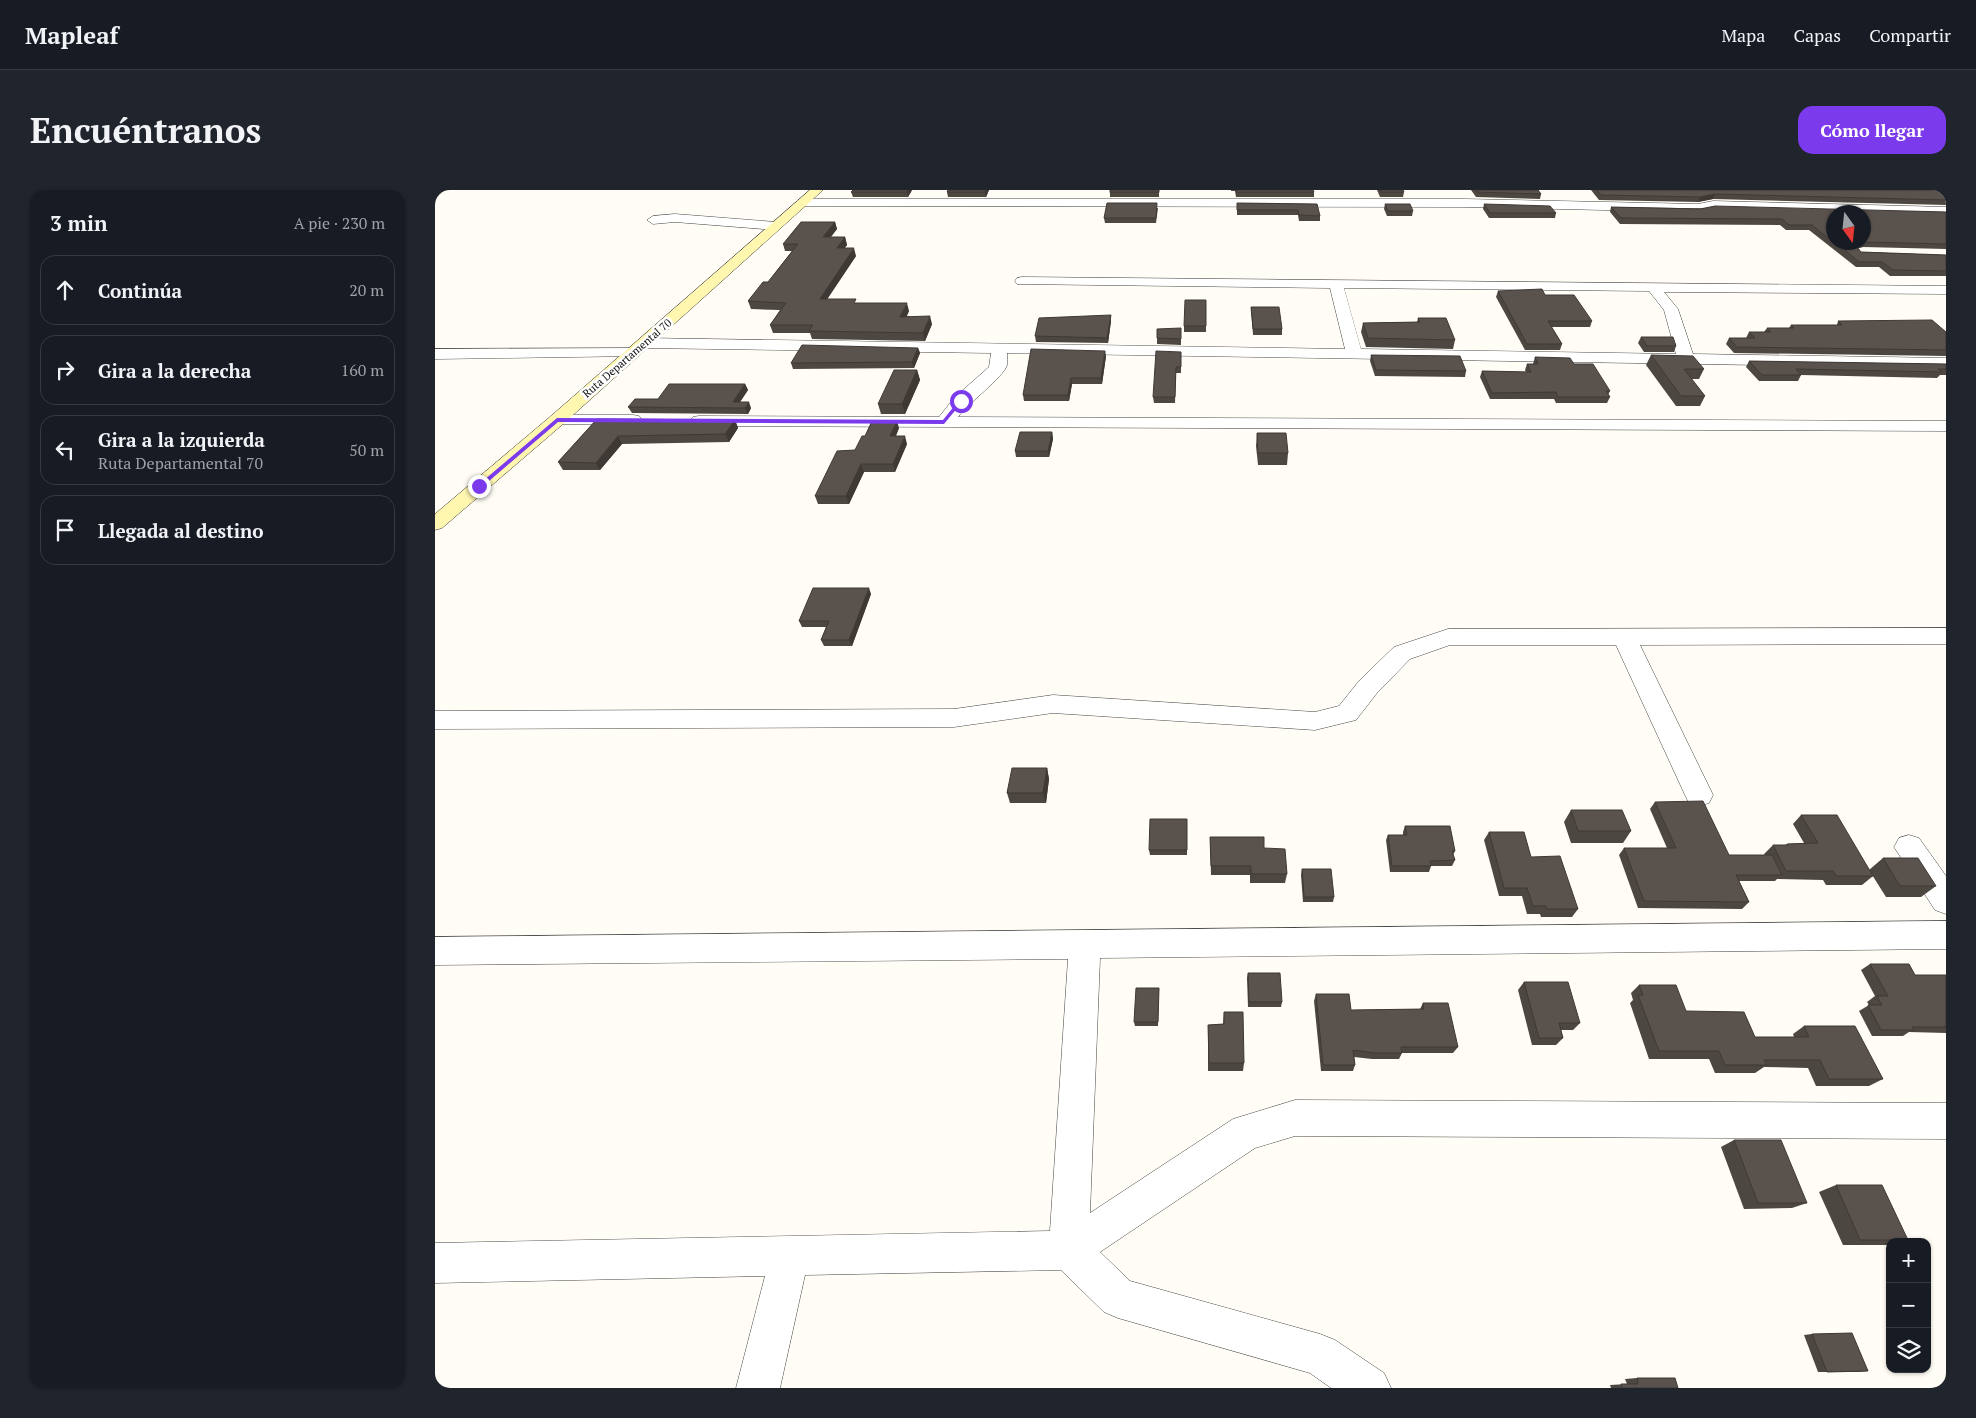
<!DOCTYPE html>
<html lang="es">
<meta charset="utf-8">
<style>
body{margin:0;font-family:"PT Serif",serif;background:#20242c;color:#f1f3f6}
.controls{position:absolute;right:15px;bottom:15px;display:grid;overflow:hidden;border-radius:10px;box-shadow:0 1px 4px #0004}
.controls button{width:45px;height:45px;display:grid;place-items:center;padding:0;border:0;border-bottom:1px solid #363941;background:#171b24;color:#f1f3f6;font:25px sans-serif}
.compass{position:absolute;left:1391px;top:15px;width:45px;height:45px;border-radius:50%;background:#171b24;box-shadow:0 1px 4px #0004;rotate:165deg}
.stop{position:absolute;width:15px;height:15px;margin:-11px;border:4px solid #7c3aed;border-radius:50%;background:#fff}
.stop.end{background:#7c3aed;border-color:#fff;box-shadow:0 1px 5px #0008}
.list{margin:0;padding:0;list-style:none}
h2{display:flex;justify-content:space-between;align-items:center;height:65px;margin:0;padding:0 20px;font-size:21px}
h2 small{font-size:16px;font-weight:400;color:#9ea1a6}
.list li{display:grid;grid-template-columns:32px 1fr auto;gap:15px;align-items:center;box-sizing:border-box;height:70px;margin:0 10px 10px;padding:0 10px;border:1px solid #363941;border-radius:15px}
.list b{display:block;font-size:19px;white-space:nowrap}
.list p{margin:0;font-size:16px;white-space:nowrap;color:#9ea1a6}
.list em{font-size:16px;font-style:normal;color:#9ea1a6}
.icon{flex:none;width:28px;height:28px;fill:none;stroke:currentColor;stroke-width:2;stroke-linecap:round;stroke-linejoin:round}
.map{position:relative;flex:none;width:1511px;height:1198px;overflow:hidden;border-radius:15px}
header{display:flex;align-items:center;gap:30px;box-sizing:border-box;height:70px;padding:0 25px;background:#171b24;border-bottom:1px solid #363941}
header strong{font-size:24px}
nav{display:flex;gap:28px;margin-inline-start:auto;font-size:18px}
.intro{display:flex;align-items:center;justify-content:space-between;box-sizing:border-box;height:120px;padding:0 30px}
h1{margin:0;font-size:35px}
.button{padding:12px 22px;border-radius:15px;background:#7c3aed;color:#fff;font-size:18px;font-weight:700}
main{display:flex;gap:30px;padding:0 30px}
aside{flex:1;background:#171b24;border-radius:15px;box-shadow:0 1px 4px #0004}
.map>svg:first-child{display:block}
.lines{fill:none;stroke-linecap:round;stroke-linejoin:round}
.street-casing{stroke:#444;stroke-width:1}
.secondary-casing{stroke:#333;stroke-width:1}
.street{fill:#fff;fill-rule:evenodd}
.secondary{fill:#fff6b0;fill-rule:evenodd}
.wall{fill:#4d4742;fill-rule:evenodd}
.shaded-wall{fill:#3f3936}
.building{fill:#5a524d;stroke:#3f3936}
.route{fill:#7c3aed}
.labels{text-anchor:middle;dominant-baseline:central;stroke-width:5;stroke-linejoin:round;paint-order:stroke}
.far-street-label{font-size:11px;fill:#111;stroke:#fff}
</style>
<header>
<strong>Mapleaf</strong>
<nav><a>Mapa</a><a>Capas</a><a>Compartir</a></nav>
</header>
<div class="intro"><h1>Encuéntranos</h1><a class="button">Cómo llegar</a></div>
<main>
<aside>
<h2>3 min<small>A pie · 230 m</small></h2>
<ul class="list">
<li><svg class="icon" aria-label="ahead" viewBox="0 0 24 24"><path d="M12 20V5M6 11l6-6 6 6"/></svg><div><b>Continúa</b></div><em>20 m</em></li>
<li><svg class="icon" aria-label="right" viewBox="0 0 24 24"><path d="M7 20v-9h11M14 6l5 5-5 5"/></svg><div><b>Gira a la derecha</b></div><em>160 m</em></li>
<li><svg class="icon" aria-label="left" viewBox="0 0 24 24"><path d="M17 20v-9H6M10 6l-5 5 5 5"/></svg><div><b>Gira a la izquierda</b><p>Ruta Departamental 70</p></div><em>50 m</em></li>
<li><svg class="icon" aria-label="arrive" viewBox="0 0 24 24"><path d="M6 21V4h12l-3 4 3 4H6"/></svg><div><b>Llegada al destino</b></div></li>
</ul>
</aside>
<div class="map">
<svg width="1511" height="1198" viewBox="0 0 1511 1198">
<rect width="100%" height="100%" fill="#fffdf5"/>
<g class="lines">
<g class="street-casing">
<g id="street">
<polygon points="367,9 1029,9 1263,14 1278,11 1511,17 1511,25 1278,19 1263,22 1029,17 363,16 361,13 363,10"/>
<polygon points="240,24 341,32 347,36 341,40 240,32 218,34 212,30 218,26"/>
<path d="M587,87L1511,96V104L1229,102L1243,119L1258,164L1511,168V178L572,163C572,167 573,172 572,175C568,188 533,213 523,227L1511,231V241L264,236L258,235L255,231L258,227L264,226L504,227L520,207L554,177L556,163L209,158L203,156L201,153L203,150L209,148L910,159L895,98L582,94L580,91L582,88ZM909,98L1214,101L1229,120L1241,164L926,159Z"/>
<polygon points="198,158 204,160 206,163 204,166 0,169 0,159"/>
<polygon points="122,225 198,225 204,226 207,230 204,234 198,235 116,234 113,230 116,226"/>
<polygon points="1511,438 1511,454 1205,455 1278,605 1274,613 1264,616 1254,613 1250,605 1181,455 1015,455 975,469 942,503 921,530 880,540 618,523 519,537 0,539 0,521 519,519 618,505 880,522 904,516 924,491 959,457 1013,439"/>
<polygon points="1474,645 1484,648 1511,686 1511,724 1500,720 1459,657 1464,648"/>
<polygon points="1511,731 1511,759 665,768 655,1023 798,929 860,910 1511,913 1511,949 860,946 820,958 665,1062 695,1091 885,1144 900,1150 949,1183 956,1198 896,1198 875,1183 683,1128 669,1122 626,1080 370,1085 345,1198 301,1198 330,1086 0,1093 0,1053 615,1041 633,769 0,775 0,747"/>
</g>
</g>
<g class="secondary-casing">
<polygon id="secondary" points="375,0 388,0 128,234 7,338 0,340 0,324 116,226"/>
</g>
<use href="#street" class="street"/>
<use href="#secondary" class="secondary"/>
</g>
<g class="wall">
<polygon points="477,0 473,7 418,7 416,2"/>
<polygon points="513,0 554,0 551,7 513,7 512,2"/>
<polygon points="724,0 724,7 675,7 675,2"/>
<polygon points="796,0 878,0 879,2 879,7 801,7 800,1 796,1"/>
<polygon points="942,0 968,0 969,2 968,7 945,7"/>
<polygon points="1036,0 1103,0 1106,4 1105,9 1041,7"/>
<polygon points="1156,0 1508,0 1511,2 1511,15 1278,9 1263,12 1164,10"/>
<polygon points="802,13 882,14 885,26 885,31 864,31 863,25 802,25"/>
<polygon points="950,14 978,21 977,26 952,26 949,19"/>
<polygon points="1049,14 1121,23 1120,28 1054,28 1048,19"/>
<path d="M1176,17L1511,22V59L1428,57L1423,58L1426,62L1511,65V86H1455L1444,77H1421L1374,40H1351L1345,35L1185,34L1175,22ZM1398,22L1428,52H1398Z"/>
<polygon points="723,18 721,33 670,33 669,28"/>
<polygon points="400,32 402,39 395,47 410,47 412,55 409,58 421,66 392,109 474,121 472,126 497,134 490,151 377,149 375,143 338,143 335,135 345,120 316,119 313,111 333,92 357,61 350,61 348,54"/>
<polygon points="1063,101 1110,105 1157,131 1155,137 1116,137 1127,154 1125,160 1090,160 1061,107"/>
<polygon points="771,110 771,142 749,142 749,136"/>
<polygon points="816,117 847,139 847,145 818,145"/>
<polygon points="676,125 676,131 673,153 601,152 600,146"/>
<polygon points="983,128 1020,150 1018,159 931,157 926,142 928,133 982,132"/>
<polygon points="1403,131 1511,142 1511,166 1299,163 1291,154 1294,148 1311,148 1314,142 1329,142 1332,138 1354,138 1356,135 1402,135"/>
<polygon points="746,138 746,155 722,154 722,148"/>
<polygon points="1206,147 1241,156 1239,162 1209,162 1203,153"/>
<polygon points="483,158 485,163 479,178 358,179 356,173"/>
<polygon points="746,162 746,183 741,183 740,213 719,213 718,207"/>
<polygon points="936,165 1031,181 1030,187 940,186 935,171"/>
<polygon points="1216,165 1269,179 1264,189 1256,189 1270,206 1265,216 1241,216 1211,175"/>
<polygon points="671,166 667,194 637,194 634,211 589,211 588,205"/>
<polygon points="1100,167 1139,174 1175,201 1173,205 1175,207 1172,213 1121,213 1119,209 1055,209 1045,187 1047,181 1091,182 1090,180 1092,174 1098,174"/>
<polygon points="1314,171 1511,174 1511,185 1505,185 1502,188 1366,185 1363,191 1324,191 1311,177"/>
<polygon points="482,180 485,190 470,224 446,224 443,214"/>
<polygon points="310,194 313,200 305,212 316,218 313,224 197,223 193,217 223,209"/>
<polygon points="162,229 300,230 303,238 294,252 187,254 165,280 128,280 123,272"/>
<polygon points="464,238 461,246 472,254 460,282 429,282 414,314 383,314 380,306 420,260 430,246"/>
<polygon points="617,242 618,249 614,267 581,267 580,261"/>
<polygon points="822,243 853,263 852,275 823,275 821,256"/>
<polygon points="436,404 417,456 389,456 386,450 391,437 367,437 364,431"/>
<polygon points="612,578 614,589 611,613 575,613 572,603"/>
<polygon points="1220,612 1294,665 1330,665 1329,664 1338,655 1350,655 1352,654 1369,653 1358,634 1366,625 1438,686 1427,695 1391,695 1388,690 1342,689 1340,691 1304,691 1314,712 1307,719 1203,718 1184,665 1189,658 1232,658 1215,619"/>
<polygon points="1136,620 1196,641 1188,653 1136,653 1129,632"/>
<polygon points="752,629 752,665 715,665 714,660"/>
<polygon points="970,636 1020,661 1018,665 1020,670 1017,676 996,676 994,682 955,682 951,650 953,645 968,645 968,642"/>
<polygon points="1054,642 1096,667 1143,719 1137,727 1106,727 1105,724 1092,724 1087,706 1064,706 1049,650"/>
<polygon points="775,647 829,658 852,684 850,693 815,693 815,685 776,685"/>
<polygon points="1448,668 1501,696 1486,707 1451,707 1434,680"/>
<polygon points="867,679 899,707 898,712 868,712 866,685"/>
<polygon points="1435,774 1480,785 1511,785 1511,843 1474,842 1468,846 1437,846 1424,821 1434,815 1432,812 1440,806 1426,780"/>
<polygon points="813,783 847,812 846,817 813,817 812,788"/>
<polygon points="1089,792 1145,833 1138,840 1126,840 1128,848 1121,855 1097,855 1083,800"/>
<polygon points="1204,795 1251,821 1320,847 1359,847 1358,844 1369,836 1448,889 1434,896 1381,896 1373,878 1329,877 1320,883 1280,883 1274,869 1214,869 1195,813 1198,810 1196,803"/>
<polygon points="724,798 723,836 700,836 699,832"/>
<polygon points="881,804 916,820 985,819 988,813 1023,857 1018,863 967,863 964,869 937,869 919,867 920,875 918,881 886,881 879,811"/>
<polygon points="789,822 809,873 808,881 773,881 773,835 788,834"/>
<polygon points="1299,950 1372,1013 1357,1018 1309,1019 1286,957"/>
<polygon points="1401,995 1473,1050 1466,1052 1455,1052 1455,1055 1408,1055 1384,1002"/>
<polygon points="1377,1144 1433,1181 1423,1182 1383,1182 1369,1145"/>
<polygon points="1202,1188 1243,1198 1176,1198 1175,1195 1192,1194 1190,1189"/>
</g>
<g class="shaded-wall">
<polygon points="473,0 477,0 473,7 472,2"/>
<polygon points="551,0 554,0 551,7 550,2"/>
<polygon points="1280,4 1278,9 1263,12 1265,7"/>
<polygon points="400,32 402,39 390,55 388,47"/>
<polygon points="410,47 412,55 404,66 402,58"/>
<polygon points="1431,52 1428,57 1423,58 1422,57 1426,53"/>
<polygon points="419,58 421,66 387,117 385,109"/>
<polygon points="472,113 474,121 467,134 465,127"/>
<polygon points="676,125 676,131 673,153 672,148"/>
<polygon points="495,126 497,134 490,151 488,143"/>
<polygon points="483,158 485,163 479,178 477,172"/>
<polygon points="670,161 671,166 667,194 666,188"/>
<polygon points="482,180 485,190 470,224 467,214"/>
<polygon points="636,188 637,194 634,211 633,205"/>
<polygon points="310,194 313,200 301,218 298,212"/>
<polygon points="314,212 316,218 313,224 310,218"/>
<polygon points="300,230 303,238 294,252 290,244"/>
<polygon points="462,231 464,238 457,254 455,246"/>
<polygon points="617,242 618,249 614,267 613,261"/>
<polygon points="183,246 187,254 165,280 161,273"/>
<polygon points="470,246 472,254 460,282 458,274"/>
<polygon points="426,274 429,282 414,314 411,306"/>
<polygon points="434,398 436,404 417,456 414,450"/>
<polygon points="612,578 614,589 611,613 608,603"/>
</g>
<g class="building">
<polygon points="418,0 473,0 472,2 416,2"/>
<polygon points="513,0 551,0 550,2 512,2"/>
<rect x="675" y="0" width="49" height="2"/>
<polygon points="801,0 878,0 879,2 801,2"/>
<polygon points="945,0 968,0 969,2 946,2"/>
<polygon points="1040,0 1103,0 1106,4 1042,2"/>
<polygon points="1162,0 1508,0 1511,2 1511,10 1280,4 1265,7 1166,5"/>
<polygon points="672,13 722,13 721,28 669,28"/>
<polygon points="802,13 882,14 885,26 864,25 863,20 802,20"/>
<polygon points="950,14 975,14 978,21 953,21"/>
<polygon points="1049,14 1115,16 1121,23 1055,23"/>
<polygon points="1280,16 1511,22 1511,54 1428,52 1428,22 1398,22 1398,52 1377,35 1354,35 1347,29 1186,28 1176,17 1265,19"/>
<polygon points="366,32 400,32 388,47 410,47 402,58 419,58 385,109 421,109 419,113 472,113 465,127 495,126 488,143 374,141 378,135 335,135 351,113 313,111 328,92 333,92 363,54 348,54"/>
<polygon points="1400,52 1427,52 1422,57 1426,62 1511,65 1511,81 1458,80 1447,72 1424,72"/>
<polygon points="1107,99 1110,105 1139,105 1157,131 1113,131 1127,154 1092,154 1063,101"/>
<polygon points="750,110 771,110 771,136 749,136"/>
<polygon points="816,117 844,117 847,139 818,139"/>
<polygon points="676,125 672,148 600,146 604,128"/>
<polygon points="983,128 1011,128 1020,150 933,148 928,133 985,132"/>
<polygon points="1497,130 1511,142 1511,160 1302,157 1294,148 1320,148 1314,142 1336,142 1332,138 1359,138 1356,135 1407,135 1403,131"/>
<polygon points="746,138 746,149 722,148 722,139"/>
<polygon points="1206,147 1238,147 1241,156 1212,156"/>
<polygon points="367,155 483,158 477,172 356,173"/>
<polygon points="596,159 670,161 666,188 636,188 633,205 588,205"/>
<polygon points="721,161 746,162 746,177 741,177 740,207 718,207"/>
<polygon points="936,165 1025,166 1031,181 941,180"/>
<polygon points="1216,165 1258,166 1269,179 1249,179 1270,206 1246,206"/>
<polygon points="1100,167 1135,168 1139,174 1158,174 1175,201 1171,201 1175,207 1123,207 1121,202 1057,203 1047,181 1096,182 1092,174 1103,174"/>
<polygon points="1314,171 1511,174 1511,179 1503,179 1507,182 1361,179 1366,185 1327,185"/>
<polygon points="459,180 482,180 467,214 443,214"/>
<polygon points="234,194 310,194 298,212 314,212 310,218 193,217 200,209 223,209"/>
<polygon points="162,229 300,230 290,244 183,246 161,273 123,272"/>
<polygon points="437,231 462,231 455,246 470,246 458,274 426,274 411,306 380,306 402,261 420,260 427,246 430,246"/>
<polygon points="585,242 617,242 613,261 580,261"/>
<polygon points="822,243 851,243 853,263 823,263"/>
<polygon points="378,398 434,398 414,450 386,450 394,431 364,431"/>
<polygon points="577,578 612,578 608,603 572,603"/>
<polygon points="1268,611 1294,665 1337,665 1347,685 1301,685 1314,712 1209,711 1189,658 1241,658 1220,612"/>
<polygon points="1136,620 1187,620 1196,641 1143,641"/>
<polygon points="1366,625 1402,625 1438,686 1401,686 1398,681 1351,681 1338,655 1353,655 1352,654 1383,653"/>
<polygon points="715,629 752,629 752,660 714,660"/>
<polygon points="970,636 1015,636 1020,661 1017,661 1020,670 995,671 996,676 957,676 953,645 972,645"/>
<polygon points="1054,642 1089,642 1096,667 1125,666 1143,719 1112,719 1111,716 1098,716 1092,698 1069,698"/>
<polygon points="775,647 829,647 829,658 850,659 852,684 816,684 816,676 776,676"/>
<polygon points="1448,668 1483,668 1501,696 1465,696"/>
<polygon points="867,679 896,679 899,707 869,707"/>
<polygon points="1435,774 1474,774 1480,785 1511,785 1511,837 1477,837 1479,840 1446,840 1433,815 1447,815 1442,806 1453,806"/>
<polygon points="813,783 845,783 847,812 814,812"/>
<polygon points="1089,792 1133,792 1145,833 1124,833 1128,848 1104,848"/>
<polygon points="1204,795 1241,795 1251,821 1309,822 1320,847 1374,847 1369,836 1420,836 1448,889 1394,889 1385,870 1329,870 1332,875 1290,875 1284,861 1224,861 1203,805 1208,805"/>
<polygon points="701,798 724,798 723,832 699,832"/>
<polygon points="881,804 914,804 916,820 989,819 988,813 1013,813 1023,857 966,857 967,863 940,863 918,860 920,875 888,875"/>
<polygon points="789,822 808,822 809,873 774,873 773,835 789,834"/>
<polygon points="1299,950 1346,950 1372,1013 1323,1013"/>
<polygon points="1401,995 1447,995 1473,1050 1425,1050"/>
<polygon points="1417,1143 1433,1181 1392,1182 1377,1144"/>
<polygon points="1202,1188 1240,1188 1243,1198 1187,1198 1186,1194 1203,1194"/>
</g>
<polygon class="route" points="524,210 528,211 509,234 123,232 47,297 42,296 122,228 508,230"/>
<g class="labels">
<g class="far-street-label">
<text transform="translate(192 168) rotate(-41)">Ruta Departamental 70</text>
</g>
</g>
</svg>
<div class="controls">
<button>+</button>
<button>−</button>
<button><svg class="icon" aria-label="layers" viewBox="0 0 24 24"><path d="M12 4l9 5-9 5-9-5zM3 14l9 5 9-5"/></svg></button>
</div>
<svg class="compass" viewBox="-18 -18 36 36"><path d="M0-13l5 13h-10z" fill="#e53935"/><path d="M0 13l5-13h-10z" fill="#9ea1a6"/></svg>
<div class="stop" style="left:526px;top:211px"></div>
<div class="stop end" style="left:44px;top:296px"></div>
</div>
</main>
